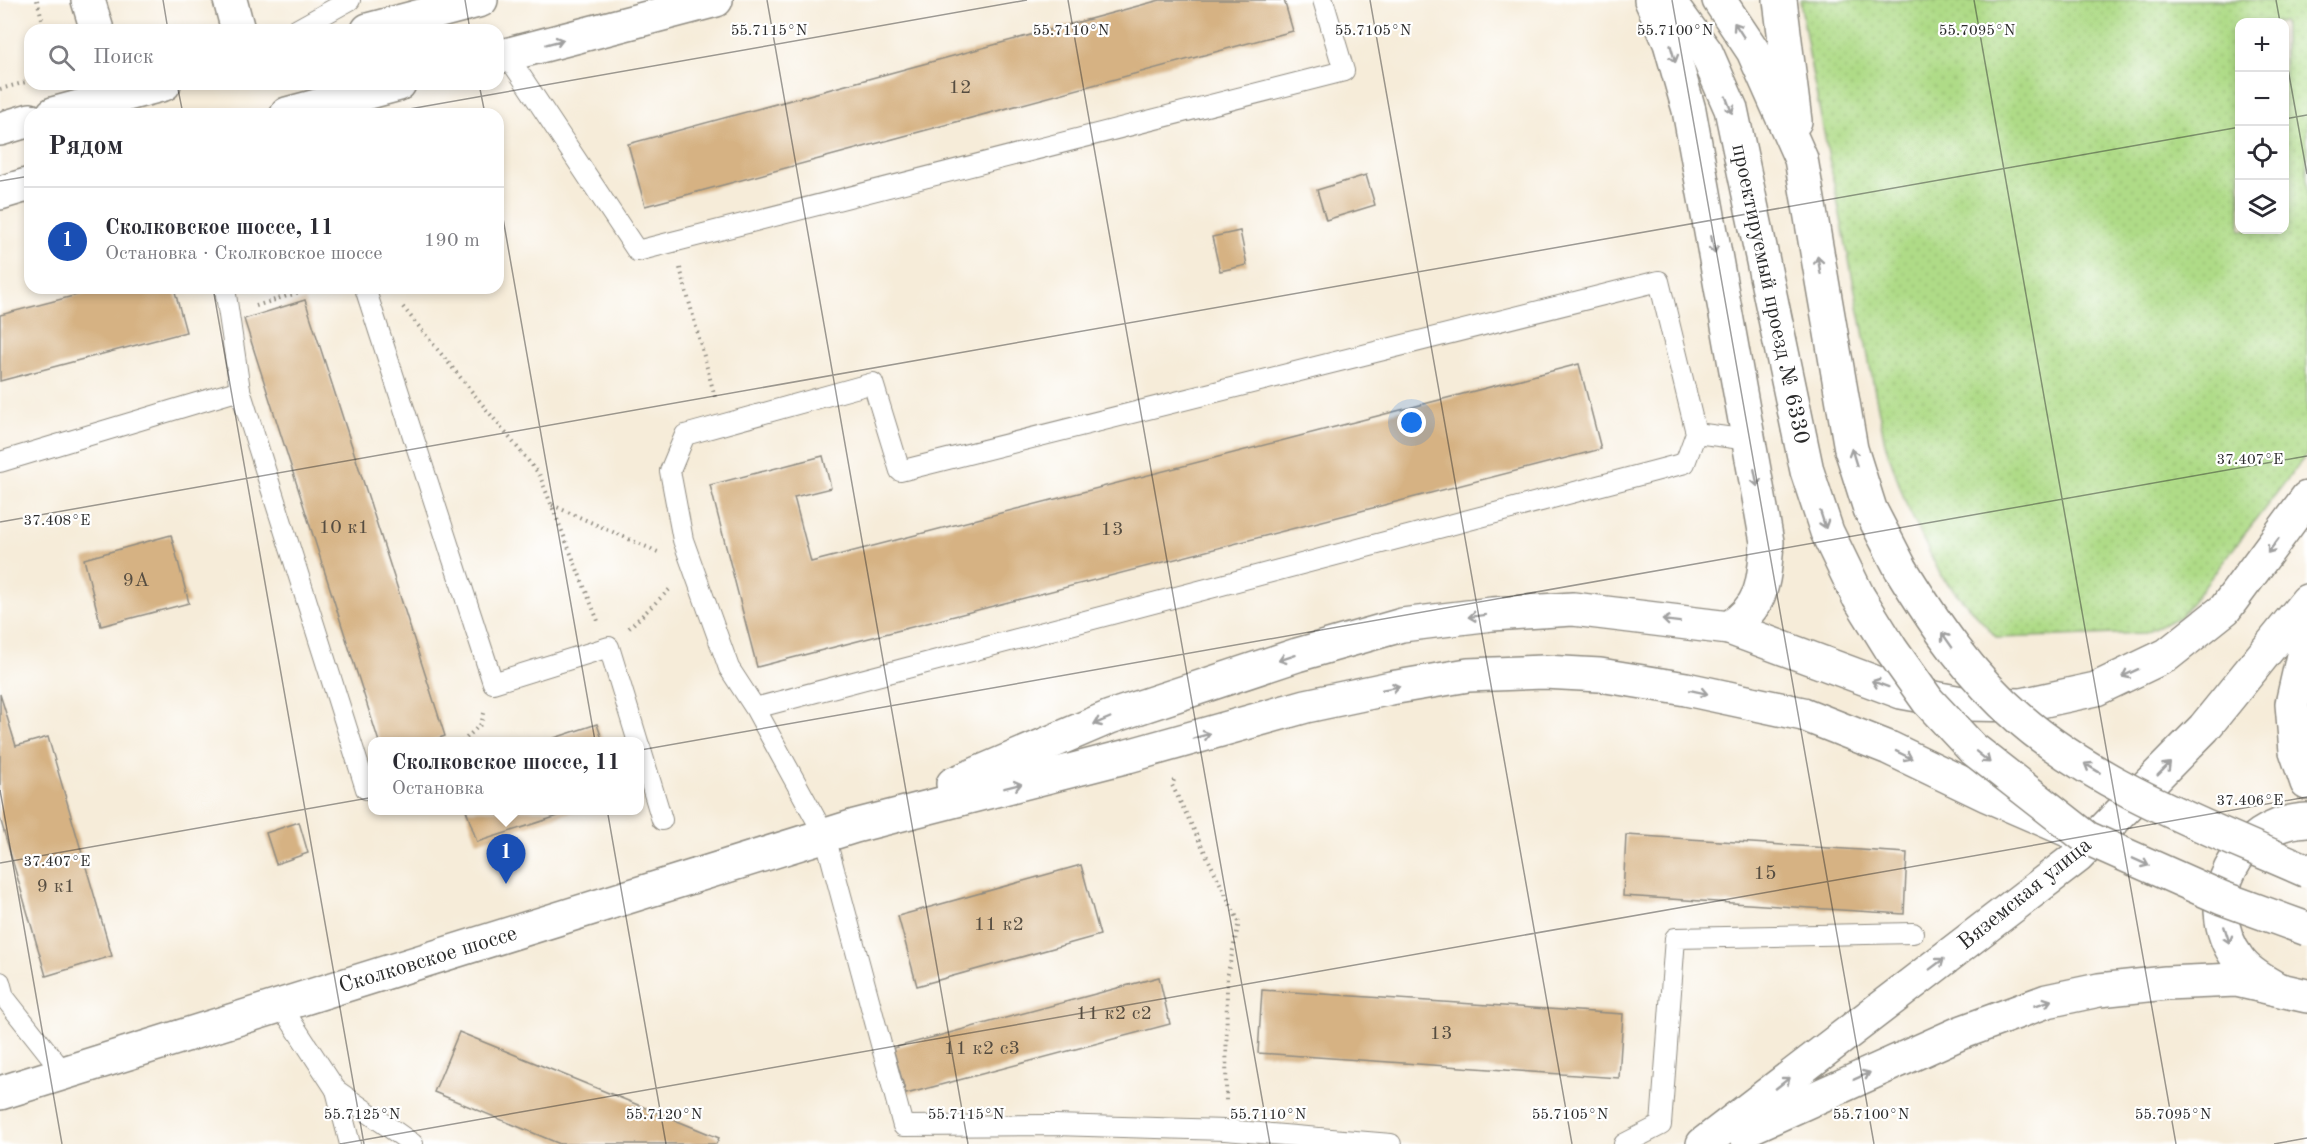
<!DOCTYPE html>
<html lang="ru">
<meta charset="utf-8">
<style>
body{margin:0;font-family:"Old Standard TT",serif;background:#f7f7f7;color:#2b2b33}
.controls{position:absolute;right:18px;top:18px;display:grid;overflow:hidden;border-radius:12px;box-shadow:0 3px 9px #0003}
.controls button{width:54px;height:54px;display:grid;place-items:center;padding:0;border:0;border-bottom:2px solid #e1e1e2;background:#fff;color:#2b2b33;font:30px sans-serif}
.you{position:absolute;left:1412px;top:423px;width:21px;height:21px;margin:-15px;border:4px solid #fff;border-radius:50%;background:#1a73e8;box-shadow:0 0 0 9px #1a73e833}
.badge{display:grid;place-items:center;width:39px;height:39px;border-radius:50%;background:#b45309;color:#fff;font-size:20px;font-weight:700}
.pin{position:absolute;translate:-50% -50px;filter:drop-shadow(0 2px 3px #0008)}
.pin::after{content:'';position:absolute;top:32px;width:21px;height:18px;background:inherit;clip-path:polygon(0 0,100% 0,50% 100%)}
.popup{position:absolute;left:368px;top:737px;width:276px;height:78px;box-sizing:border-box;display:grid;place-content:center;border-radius:12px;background:#fff;filter:drop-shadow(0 2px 4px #0005);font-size:20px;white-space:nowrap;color:#7c7c81}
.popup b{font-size:22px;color:#2b2b33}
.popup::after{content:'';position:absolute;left:50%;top:100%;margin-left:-12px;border:12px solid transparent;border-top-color:#fff}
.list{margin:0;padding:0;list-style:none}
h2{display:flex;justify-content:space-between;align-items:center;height:78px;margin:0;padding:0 24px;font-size:26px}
h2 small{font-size:20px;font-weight:400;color:#7c7c81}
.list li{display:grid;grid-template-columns:39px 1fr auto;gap:18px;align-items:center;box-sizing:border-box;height:108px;padding:0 24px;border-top:2px solid #e1e1e2}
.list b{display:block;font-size:22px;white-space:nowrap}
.list p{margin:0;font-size:20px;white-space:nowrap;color:#7c7c81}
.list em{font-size:20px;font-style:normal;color:#7c7c81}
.icon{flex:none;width:33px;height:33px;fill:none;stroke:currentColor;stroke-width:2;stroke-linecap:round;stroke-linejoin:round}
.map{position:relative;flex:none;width:2307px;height:1144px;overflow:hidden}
.search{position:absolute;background:#fff;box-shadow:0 3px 9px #0003;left:24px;top:24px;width:480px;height:66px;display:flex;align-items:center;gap:15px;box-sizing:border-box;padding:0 21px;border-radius:18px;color:#7c7c81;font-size:22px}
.panel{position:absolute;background:#fff;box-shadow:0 3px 9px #0003;left:24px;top:108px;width:480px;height:186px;border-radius:18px}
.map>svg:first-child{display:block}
.grass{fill:url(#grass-dots);stroke:#6d8359;stroke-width:1.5;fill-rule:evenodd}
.building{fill:#d6b283}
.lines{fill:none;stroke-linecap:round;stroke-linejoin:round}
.lane-casing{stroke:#908c82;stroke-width:22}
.street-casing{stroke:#908c82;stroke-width:36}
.secondary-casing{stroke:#908c82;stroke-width:36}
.path{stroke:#908c82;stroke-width:4;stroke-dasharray:1.5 4.5;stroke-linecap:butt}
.lane{stroke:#fff;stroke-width:20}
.street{stroke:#fff;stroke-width:33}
.secondary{stroke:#fff;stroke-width:33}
.secondary-bridge-casing{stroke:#908c82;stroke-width:36;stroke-linecap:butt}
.secondary-bridge{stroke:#fff;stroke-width:33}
.oneway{stroke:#a0a0a0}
.ticks{fill:none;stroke:#2b2b2b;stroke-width:1.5;stroke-opacity:0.45}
.labels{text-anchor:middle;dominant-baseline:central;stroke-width:4.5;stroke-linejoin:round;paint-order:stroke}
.number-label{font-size:20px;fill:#564d41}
.street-label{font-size:22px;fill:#2b2b2b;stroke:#fff}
.ticks-label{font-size:15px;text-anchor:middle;fill:#2b2b2b;stroke:#fff;stroke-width:4.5;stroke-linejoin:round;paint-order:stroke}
</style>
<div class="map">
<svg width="2307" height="1144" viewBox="0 0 2307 1144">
<defs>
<pattern id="grass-dots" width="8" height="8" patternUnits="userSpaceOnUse" patternTransform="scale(1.5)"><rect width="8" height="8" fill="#afdb87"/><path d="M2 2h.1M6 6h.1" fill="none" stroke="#97bc75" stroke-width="1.8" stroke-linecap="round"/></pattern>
</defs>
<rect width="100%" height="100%" fill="#fff"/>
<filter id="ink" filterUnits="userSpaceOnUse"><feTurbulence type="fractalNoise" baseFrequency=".0167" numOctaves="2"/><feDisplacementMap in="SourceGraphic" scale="12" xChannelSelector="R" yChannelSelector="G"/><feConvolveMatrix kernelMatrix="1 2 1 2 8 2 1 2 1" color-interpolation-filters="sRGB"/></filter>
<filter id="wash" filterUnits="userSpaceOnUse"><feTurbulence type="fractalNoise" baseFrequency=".008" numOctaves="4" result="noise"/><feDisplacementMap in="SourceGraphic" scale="24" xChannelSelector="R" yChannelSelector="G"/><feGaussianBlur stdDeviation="1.35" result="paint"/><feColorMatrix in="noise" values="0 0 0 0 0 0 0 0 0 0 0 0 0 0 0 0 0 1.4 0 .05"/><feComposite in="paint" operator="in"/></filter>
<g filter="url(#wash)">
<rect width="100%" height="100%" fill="#f6ecd9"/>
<path class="grass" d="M1800,0H2307V454L2181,616L2145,633L1997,638L1941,576L1906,504L1885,443L1812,72ZM2240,22H2284V230H2240Z"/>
<g id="blocks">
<g class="building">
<polygon points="1160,0 1284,0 1293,31 645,206 628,144"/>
<polygon points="1366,175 1375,205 1326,220 1317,190"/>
<polygon points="1240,231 1247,265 1220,271 1212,237"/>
<polygon points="104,288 174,288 186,332 0,381 0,315"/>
<polygon points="305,300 445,736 428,742 379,742 244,319"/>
<polygon points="1579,364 1601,449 757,667 710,485 823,456 831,488 794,497 811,562"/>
<polygon points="171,535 189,603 101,626 84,559"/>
<polygon points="0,694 16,746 48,737 112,956 46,976 0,818"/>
<polygon points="597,724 603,742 545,742 545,741"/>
<polygon points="466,810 574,810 574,811 477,842"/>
<polygon points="299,822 308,853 276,864 266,833"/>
<polygon points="1626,835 1907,853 1904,914 1623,896"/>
<polygon points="1081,865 1100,935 917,986 898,916"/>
<polygon points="1159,977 1170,1024 906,1094 893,1048"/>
<polygon points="1262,990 1623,1014 1619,1078 1258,1053"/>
<polygon points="459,1032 719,1138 716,1144 560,1144 434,1092"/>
</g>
</g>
</g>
<g filter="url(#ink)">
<use href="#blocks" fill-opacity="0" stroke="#908c82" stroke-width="1.5"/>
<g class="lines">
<g class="lane-casing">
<g id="lane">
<polyline points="296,30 350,0"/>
<polyline points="507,55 637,251 1344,71 1323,0"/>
<polyline points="225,288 240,390"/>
<polyline points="365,288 493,683 609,647 638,742"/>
<polyline points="1696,433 1749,440"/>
<polyline points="0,462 240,390 366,789 372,787"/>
<polyline points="755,708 1685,463 1696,433 1659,281 900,471 873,383 685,435 670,471 683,540 729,668 755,708 825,836 903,1126 1054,1125 1225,1130 1391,1144"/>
<polyline points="640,747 662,820"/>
<polyline points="0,982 4,997 64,1073"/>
<polyline points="281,1006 336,1090 413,1144"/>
<polyline points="336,1090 350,1144"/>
<polyline points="1624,1144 1661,1125 1675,938 1913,933"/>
</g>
</g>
<g class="street-casing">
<path id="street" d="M2274,987C2261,980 2247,972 2238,959C2196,901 2237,823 2307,820"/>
</g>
<g class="secondary-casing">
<g id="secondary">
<polyline points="88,0 97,30"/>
<polyline points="230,0 238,30"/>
<path d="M1651,0L1670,43L1689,110L1767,542C1764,581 1764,605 1729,628"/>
<polyline points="1668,0 1706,52 1731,109 1807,471 1827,532 1858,596"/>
<polyline points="1719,0 1753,51 1801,159 1851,449 1870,509 1901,569"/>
<polyline points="1780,0 1795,121"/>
<polyline points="368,30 481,0"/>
<polyline points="498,57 716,0"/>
<polyline points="53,114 164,84"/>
<polyline points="287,114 399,84"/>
<polyline points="0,129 30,120"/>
<polyline points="0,193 30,184"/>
<polyline points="2307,638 2292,704 2296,751 2307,783"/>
<polyline points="953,784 1110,717 1297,655 1402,625 1492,614 1573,609 1729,628 1901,692 1967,704 2022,705 2096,689 2167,655 2225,609 2307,498"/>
<polyline points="0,1093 855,826 1128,756 1306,706 1391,688 1468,675 1544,672 1600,675 1686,689 1803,714 1889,748 1987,795 2070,831"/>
<polyline points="1742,1131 1960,1033 2047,1001 2099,990 2166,983 2236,980 2307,996"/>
<polyline points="1703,1144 2077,857 2204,728 2307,601"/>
</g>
</g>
<g class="path">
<polyline points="37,0 45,30"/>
<polyline points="0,89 30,81"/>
<polyline points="680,268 715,397"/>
<polyline points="256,306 312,288"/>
<polyline points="403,307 539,474 598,621"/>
<polyline points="552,505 658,552"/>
<polyline points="629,628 671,588"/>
<polyline points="462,742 481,724 485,710"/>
<polyline points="1174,780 1172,785 1239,922 1227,977 1226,1103"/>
</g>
<use href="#lane" class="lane"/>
<use href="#street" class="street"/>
<use href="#secondary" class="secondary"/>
<g class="secondary-bridge-casing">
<g id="secondary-bridge">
<path d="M1901,569C1934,623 1970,676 2019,718C2098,787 2212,829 2307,871"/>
<polyline points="1858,596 1891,649 1928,701 1972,748 2087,838 2222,898 2307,929"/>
</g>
</g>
<use href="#secondary-bridge" class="secondary-bridge"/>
</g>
<defs><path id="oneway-shaft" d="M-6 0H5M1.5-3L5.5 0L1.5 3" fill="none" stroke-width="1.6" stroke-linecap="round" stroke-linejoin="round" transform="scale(1.5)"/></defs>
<g class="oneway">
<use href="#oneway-shaft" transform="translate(1739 30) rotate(-123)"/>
<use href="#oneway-shaft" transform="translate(555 42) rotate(-15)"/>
<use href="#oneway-shaft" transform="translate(1673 54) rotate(74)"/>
<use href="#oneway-shaft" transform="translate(1729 105) rotate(69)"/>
<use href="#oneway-shaft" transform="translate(1713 245) rotate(79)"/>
<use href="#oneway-shaft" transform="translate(1819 265) rotate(-100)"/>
<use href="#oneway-shaft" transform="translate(1854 457) rotate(-107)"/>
<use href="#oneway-shaft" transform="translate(1756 478) rotate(79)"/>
<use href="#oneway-shaft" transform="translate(1823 520) rotate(72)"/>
<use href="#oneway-shaft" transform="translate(2273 546) rotate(127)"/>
<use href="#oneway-shaft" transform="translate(1477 616) rotate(173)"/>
<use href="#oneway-shaft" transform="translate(1671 621) rotate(-173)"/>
<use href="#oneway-shaft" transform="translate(1947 640) rotate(-125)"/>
<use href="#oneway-shaft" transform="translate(1287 658) rotate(162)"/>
<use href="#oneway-shaft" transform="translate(2130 673) rotate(155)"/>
<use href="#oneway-shaft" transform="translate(1880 684) rotate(-160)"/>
<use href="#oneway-shaft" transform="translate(1391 688) rotate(-11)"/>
<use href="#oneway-shaft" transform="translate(1699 692) rotate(12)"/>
<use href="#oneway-shaft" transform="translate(1102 721) rotate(157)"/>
<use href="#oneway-shaft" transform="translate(1202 736) rotate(-16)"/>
<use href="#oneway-shaft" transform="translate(1904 755) rotate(26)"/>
<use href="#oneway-shaft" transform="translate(1983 757) rotate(39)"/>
<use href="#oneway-shaft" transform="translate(2092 768) rotate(-149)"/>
<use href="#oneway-shaft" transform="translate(2164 769) rotate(-45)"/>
<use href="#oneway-shaft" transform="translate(1013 786) rotate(-14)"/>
<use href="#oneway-shaft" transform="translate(2141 862) rotate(24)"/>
<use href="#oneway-shaft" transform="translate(2227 935) rotate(72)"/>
<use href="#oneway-shaft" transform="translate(1937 964) rotate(-37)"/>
<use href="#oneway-shaft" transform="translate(2043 1003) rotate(-18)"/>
<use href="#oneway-shaft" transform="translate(1862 1076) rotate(-24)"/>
<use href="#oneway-shaft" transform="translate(1783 1083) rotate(-38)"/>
</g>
</g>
<path class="ticks" d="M163,0L168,30M465,0L470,30M767,0L968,1144M1068,0L1270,1144M1370,0L1572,1144M1672,0L1874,1144M1974,0L2176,1144M2276,0L2280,22M2284,47L2307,174M177,84L183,114M479,84L485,114M381,114L1027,0M2284,119L2307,115M0,181L30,176M498,190L666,1144M213,288L364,1144M0,522L2240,127M0,790L62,1144M0,863L2307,456M340,1144L2307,797M2274,1144L2307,1138"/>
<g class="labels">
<g class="number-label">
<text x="960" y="88">12</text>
<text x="344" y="528">10 к1</text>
<text x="1112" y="530">13</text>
<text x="136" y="581">9А</text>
<text x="1765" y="874">15</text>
<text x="56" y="887">9 к1</text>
<text x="999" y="925">11 к2</text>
<text x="1114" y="1014">11 к2 с2</text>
<text x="1441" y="1034">13</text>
<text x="982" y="1049">11 к2 с3</text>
</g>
<g class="street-label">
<text transform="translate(1770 294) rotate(78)">проектируемый проезд № 6330</text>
<text transform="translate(2025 894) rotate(-39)">Вяземская улица</text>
<text transform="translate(428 960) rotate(-17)">Сколковское шоссе</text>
</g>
</g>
<g class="ticks-label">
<text x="769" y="35">55.7115°N</text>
<text x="1071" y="35">55.7110°N</text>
<text x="1373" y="35">55.7105°N</text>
<text x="1675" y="35">55.7100°N</text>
<text x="1977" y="35">55.7095°N</text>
<text x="2250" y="464">37.407°E</text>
<text x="57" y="525">37.408°E</text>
<text x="2250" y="805">37.406°E</text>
<text x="57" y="866">37.407°E</text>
<text x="362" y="1119">55.7125°N</text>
<text x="664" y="1119">55.7120°N</text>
<text x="966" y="1119">55.7115°N</text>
<text x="1268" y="1119">55.7110°N</text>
<text x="1570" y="1119">55.7105°N</text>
<text x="1871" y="1119">55.7100°N</text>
<text x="2173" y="1119">55.7095°N</text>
</g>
</svg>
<div class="controls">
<button>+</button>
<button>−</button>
<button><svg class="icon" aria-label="locate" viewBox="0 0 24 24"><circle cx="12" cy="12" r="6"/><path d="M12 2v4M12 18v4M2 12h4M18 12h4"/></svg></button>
<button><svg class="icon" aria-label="layers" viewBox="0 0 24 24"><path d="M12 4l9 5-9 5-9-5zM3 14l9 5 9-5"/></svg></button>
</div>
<div class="you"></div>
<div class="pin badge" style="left:506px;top:884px;background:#1a4fb4">1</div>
<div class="popup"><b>Сколковское шоссе, 11</b>Остановка</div>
<div class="search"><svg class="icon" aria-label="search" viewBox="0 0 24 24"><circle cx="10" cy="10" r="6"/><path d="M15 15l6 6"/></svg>Поиск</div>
<section class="panel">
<h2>Рядом<small></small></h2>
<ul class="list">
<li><span class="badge" style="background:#1a4fb4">1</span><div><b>Сколковское шоссе, 11</b><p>Остановка · Сколковское шоссе</p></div><em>190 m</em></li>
</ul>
</section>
</div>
